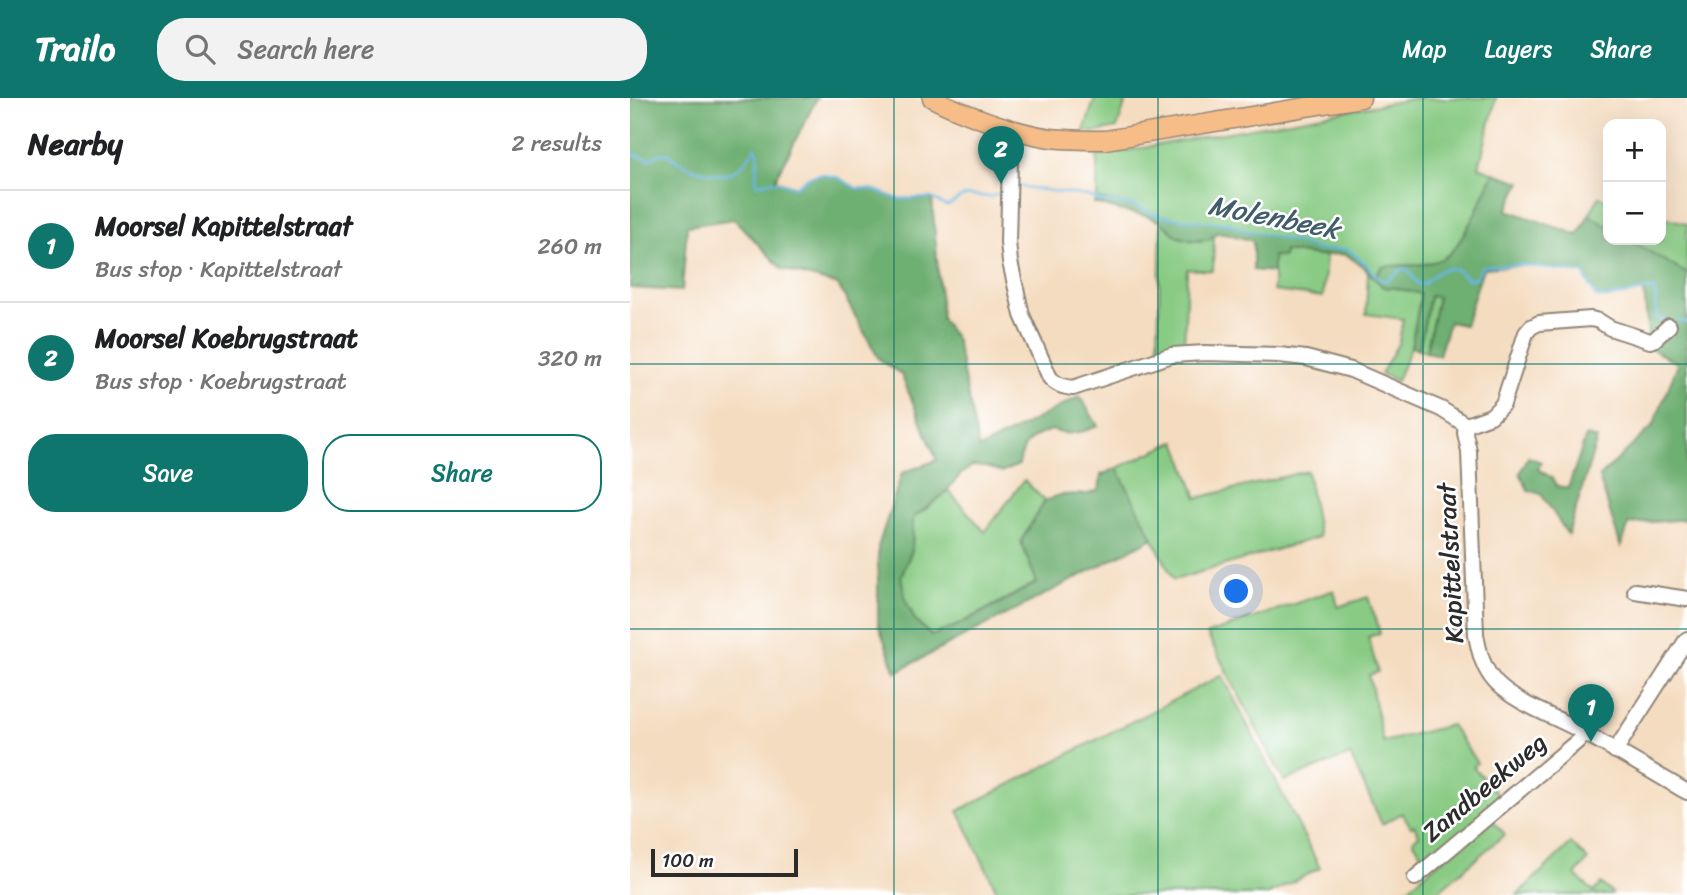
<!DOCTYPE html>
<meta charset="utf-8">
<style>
body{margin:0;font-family:Sriracha,sans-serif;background:#f2f2f2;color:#202124}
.controls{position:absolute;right:21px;top:21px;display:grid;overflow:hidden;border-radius:14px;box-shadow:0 7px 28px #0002}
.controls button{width:63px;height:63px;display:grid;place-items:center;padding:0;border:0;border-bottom:2px solid #e0e0e0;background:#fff;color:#202124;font:35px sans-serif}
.scale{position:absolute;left:21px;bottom:18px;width:147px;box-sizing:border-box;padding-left:7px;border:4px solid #2b2b2b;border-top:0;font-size:19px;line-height:24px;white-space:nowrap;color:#2b2b2b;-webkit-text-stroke:5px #fff;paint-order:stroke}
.you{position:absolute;left:607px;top:494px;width:24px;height:24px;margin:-18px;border:5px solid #fff;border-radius:50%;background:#1a73e8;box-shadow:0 0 0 10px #1a73e833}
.badge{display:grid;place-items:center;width:46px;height:46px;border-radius:50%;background:#0f766e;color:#fff;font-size:23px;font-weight:700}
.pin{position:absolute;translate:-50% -58px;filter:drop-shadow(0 2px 4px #0008)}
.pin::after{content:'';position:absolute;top:37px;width:24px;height:21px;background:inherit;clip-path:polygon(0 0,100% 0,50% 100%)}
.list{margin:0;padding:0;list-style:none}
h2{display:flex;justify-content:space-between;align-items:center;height:91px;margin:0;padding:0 28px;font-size:30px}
h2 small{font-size:23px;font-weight:400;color:#757577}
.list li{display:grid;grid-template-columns:46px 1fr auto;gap:21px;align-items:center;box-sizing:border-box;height:112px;padding:0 28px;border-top:2px solid #e0e0e0}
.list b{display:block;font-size:26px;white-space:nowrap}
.list p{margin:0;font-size:23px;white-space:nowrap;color:#757577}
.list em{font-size:23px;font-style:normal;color:#757577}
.actions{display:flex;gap:14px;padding:21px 28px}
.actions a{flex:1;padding:16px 0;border:2px solid #0f766e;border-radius:28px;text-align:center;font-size:24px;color:#0f766e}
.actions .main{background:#0f766e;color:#fff}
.icon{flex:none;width:38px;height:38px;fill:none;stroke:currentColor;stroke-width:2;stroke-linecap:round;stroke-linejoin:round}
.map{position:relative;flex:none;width:1057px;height:797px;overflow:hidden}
header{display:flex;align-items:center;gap:42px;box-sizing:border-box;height:98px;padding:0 35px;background:#0f766e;color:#fff}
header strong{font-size:33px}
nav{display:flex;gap:38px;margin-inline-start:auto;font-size:24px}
.search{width:490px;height:63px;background:#f2f2f2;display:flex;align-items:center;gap:18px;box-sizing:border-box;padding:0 24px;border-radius:28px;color:#757577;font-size:26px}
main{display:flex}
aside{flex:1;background:#fff}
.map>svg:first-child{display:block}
.green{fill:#89cb84;stroke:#5a7b58;stroke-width:2}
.forest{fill:#6eaf72;stroke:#4c6d4e;stroke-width:2}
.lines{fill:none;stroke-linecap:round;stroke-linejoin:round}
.stream{stroke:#6ab7e3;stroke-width:2.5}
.minor-casing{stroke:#908476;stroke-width:18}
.major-casing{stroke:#908476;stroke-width:21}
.minor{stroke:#fff;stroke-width:14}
.major{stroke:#f7bd88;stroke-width:18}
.grid{fill:none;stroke:#0f766e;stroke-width:2;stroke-opacity:0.55}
.labels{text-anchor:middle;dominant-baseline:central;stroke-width:5;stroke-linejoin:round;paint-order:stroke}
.street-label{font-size:26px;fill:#2b2b2b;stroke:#fff}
.water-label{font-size:28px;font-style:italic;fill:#415c6b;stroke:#fff}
</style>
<header>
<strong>Trailo</strong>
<div class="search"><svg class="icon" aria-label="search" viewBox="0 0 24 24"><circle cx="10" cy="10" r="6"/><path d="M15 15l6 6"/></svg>Search here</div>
<nav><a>Map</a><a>Layers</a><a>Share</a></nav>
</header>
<main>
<aside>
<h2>Nearby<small>2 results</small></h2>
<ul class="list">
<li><span class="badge">1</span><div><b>Moorsel Kapittelstraat</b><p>Bus stop · Kapittelstraat</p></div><em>260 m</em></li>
<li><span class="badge">2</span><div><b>Moorsel Koebrugstraat</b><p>Bus stop · Koebrugstraat</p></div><em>320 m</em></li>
</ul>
<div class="actions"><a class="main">Save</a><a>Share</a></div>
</aside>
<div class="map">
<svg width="1057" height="797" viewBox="0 0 1057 797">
<rect width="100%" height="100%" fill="#fff"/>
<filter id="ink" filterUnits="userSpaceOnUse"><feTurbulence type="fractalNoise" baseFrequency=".0143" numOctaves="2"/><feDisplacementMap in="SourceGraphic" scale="14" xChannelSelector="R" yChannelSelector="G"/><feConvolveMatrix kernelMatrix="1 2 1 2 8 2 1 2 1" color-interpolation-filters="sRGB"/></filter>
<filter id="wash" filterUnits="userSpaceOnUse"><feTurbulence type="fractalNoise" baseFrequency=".00686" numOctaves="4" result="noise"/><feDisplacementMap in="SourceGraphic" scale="28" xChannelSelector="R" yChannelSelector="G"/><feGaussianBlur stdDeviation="1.57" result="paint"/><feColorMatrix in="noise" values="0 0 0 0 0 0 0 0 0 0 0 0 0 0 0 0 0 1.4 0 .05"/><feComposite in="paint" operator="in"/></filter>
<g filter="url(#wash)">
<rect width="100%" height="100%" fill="#f4dcc0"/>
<g class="green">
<polygon points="465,0 497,0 487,30 466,34 454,33"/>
<path d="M786,0H866L849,69L864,75C855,94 832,149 815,159C798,169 775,167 756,168L746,178L739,169L719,153L715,151L690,152L647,139L614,132L601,126L543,120L525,116L504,107L466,101L467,98V58Z"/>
<polygon points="969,99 978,102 978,129 959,117"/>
<polygon points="1031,118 1057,126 1057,176 1000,142 1031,142"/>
<path d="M531,124C545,137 565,151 584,138L583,173L557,171L554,250L528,255Z"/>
<polygon points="653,153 689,158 696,158 693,199 643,193 643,158"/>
<polygon points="738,173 753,189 765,190 791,195 781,249 767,283 751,276 769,244 773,221 736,216"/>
<polygon points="800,197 808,199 796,254 789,251"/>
<polygon points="546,343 567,400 677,373 689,439 544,482 487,370"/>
<polygon points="394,382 415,403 391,443 407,484 326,528 301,538 285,522 275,503 271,478 282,452 283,420 299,409 318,392 355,434"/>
<polygon points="704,492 708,509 738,499 750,535 738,539 748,574 739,577 753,644 821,627 847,665 843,669 873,702 797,766 783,742 789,737 784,727 781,729 772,715 752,726 720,657 654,683 577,536"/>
<polygon points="592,577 690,770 637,797 369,797 328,713"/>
<polygon points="860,721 875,736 804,797 770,797"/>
<polygon points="941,745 958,762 945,777 964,794 971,786 982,795 981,797 887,797"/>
</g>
<g class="forest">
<path d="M0,0H187L145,82L166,89L178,79L191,76L209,80L226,90L244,92L268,101L302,100L312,222L326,241L349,351L450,298L468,328C453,334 438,339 422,332C400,339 393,344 389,367L372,374L355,369L342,368L331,376L314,396L283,420L282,452L271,478L276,503L285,522L301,538L326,528L407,485L391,443L415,403L429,397L458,396L469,392L471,377L487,370L523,440L266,574L248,526V449L272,375L307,362L271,276L249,261L208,187L152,171L104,121L57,128L52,193L0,190Z"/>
<path d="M864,75L891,84L877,112L948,137L959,117L978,129V142H1000L1057,176V421L999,426L991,449L969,379L1023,328L1048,266L1013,246L1018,237L1014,193L978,200L966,199L953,175L893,167L853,170L835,227L819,224L809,257L796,254L808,199L800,198L789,251L781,249L791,196L765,190L753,189L735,170L717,157L708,156L689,158L654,153L653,159L643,158V174L623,172V143L595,135H587L578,142H561L548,139L531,124L517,118L488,112L464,105L466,101L504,107L525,116L543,120L601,126L614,132L647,139L690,152L715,151L719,152L739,169L746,178L752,169L756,168C775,167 798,169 815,159C832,150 855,94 864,75Z"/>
<polygon points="956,338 967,341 938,437 911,396 898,392 890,375 898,359 911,364 908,371 922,380 927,388 938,390"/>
</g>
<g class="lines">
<g class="stream">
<path d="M0,55L20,61L29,56H39C47,67 82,78 97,76C110,73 119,60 125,49L128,54L126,84L128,87C146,79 149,85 166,89L178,79L191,76L209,80L226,90L244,92L268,101L302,100L315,108L320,107L329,100L338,97L360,99L371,95"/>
<path d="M387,88L457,98L469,103L504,107L525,116L543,120L601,126L614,132L647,139L690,152L715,151L719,152L739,169L746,178L751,182H758L772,171H777L788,186H794C802,179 812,167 824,171C829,172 834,178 838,181C847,181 848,177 851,170L856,168L893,167L953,175L966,199L978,200L1021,191L1024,192C1027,202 1024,211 1027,220L1035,222"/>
<polyline points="1049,223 1057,225"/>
</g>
</g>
</g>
<g filter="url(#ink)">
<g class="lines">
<g class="minor-casing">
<g id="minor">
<path d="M387,32L380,61L378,144L380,164L392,217L420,280C427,287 433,289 443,290L542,257L575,255L649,257L676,260L721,272L811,311L836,327"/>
<path d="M836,327L835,335L839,353L846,536C849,554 853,571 866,585C884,604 925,619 949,632C986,652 1021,673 1057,694"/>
<polyline points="836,327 861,318 873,306 896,235 901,229 909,225 961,221 969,223 980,230 1020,243 1024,242 1039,228"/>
<polyline points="1005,493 1057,501"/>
<polyline points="985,653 1057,541"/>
<polyline points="785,780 949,642 953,635"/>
</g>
</g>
<g class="major-casing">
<path id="major" d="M302,0C333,16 385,35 421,40C439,42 457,42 475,42L731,0"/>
</g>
<use href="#minor" class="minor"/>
<use href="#major" class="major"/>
</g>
</g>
<path class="grid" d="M264,0V797M528,0V797M793,0V797M0,266H1057M0,531H1057"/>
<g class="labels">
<g class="street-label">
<text transform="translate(820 465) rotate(-93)">Kapittelstraat</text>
<text transform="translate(854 689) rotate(-40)">Zandbeekweg</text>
</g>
<g class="water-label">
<text transform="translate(644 119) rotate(11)">Molenbeek</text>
</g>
</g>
</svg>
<div class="controls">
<button>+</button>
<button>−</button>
</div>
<div class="scale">100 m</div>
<div class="you"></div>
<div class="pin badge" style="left:961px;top:644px">1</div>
<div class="pin badge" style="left:371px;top:86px">2</div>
</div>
</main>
